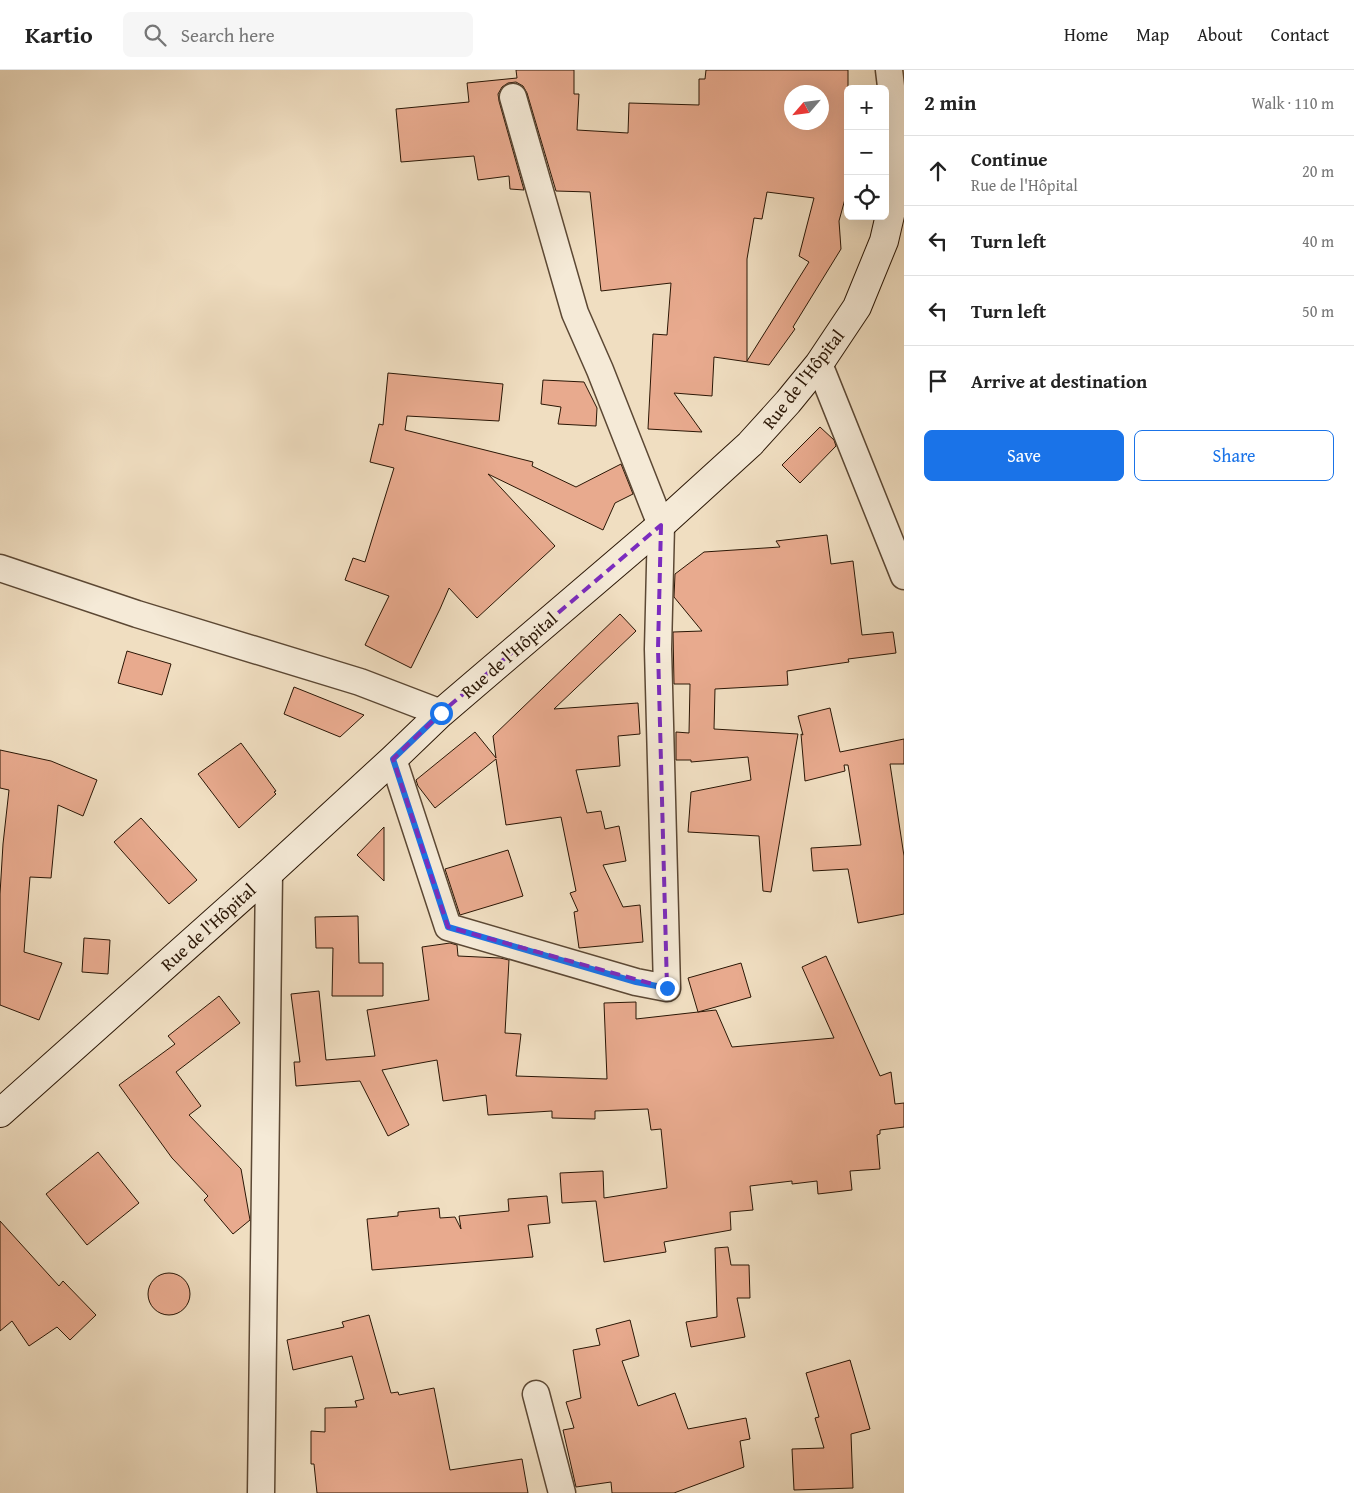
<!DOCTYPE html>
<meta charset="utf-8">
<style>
body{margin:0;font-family:"Gentium Book Plus",serif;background:#f6f6f6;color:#222}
.controls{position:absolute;right:15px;top:15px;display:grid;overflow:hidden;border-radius:8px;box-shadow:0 5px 20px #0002}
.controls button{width:45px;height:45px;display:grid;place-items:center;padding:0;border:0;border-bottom:1px solid #e0e0e0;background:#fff;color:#222;font:25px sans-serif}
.compass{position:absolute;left:784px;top:15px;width:45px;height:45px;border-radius:50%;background:#fff;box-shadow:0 5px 20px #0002;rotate:242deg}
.stop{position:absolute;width:15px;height:15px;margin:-11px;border:4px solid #1a73e8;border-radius:50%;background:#fff}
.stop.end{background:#1a73e8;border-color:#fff;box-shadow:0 1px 5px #0008}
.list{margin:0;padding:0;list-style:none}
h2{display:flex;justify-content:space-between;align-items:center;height:65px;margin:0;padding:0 20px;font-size:21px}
h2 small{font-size:16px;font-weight:400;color:#767676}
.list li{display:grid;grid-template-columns:32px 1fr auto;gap:15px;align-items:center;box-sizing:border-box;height:70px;padding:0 20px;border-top:1px solid #e0e0e0}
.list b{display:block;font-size:19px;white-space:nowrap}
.list p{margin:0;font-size:16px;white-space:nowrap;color:#767676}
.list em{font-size:16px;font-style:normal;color:#767676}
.actions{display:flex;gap:10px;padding:15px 20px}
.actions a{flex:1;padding:11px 0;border:1px solid #1a73e8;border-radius:8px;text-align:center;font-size:18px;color:#1a73e8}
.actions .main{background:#1a73e8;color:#fff}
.icon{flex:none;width:28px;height:28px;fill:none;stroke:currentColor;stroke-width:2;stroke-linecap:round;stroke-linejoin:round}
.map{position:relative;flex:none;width:904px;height:1423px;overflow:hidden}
header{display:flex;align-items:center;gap:30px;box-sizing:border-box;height:70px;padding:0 25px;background:#fff;border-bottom:1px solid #e0e0e0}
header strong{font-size:24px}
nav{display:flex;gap:28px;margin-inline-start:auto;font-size:18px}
.search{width:350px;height:45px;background:#f6f6f6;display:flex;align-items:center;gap:12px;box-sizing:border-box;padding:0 18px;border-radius:8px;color:#767676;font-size:19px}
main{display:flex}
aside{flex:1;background:#fff}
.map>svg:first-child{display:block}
.building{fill:#e8aa8e;stroke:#2a1605;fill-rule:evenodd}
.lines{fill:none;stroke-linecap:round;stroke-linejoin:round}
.minor-casing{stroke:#5c4834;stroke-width:29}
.secondary-casing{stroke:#2a1605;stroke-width:30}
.minor{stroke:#f5ead7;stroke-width:26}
.secondary{stroke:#f5ead7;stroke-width:28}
.route{stroke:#1a73e8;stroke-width:6}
.marked{fill:none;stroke:#7b2cbf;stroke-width:4;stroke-dasharray:10 6;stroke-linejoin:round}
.labels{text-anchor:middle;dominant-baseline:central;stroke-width:4.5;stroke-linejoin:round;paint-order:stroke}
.street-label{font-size:18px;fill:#2a1605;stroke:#f5ead7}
</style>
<header>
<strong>Kartio</strong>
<div class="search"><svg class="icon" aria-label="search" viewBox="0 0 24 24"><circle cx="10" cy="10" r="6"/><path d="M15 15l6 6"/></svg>Search here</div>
<nav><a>Home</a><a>Map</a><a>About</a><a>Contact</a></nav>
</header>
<main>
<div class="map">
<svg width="904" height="1423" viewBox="0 0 904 1423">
<rect width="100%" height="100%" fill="#f0dec1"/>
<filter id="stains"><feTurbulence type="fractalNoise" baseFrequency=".004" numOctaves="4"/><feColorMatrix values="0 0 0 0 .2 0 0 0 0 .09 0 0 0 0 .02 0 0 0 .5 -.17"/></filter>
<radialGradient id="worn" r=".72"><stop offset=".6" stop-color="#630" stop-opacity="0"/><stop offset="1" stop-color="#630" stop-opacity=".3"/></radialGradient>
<g class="building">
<path d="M516,0H574V24H579L577,60L628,63L629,33L699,35V9H705L706,0H848V118L839,151L841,179L793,257L795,259L769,295L714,287L712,326L674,323L702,362L648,359L653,264L667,265L671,213L601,221L590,122L556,121L527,23L523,16L516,12L508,13L502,17L498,24L499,31L524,120L510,119L509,106L478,110L474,86L401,92L396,39L469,32L467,13L517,8ZM792,22H822V52H792ZM767,122L814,128L799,186L809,192L747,291V189L754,148L762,149Z"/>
<polygon points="388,303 503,314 499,351 407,346 405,360 533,392 532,396 576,417 621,394 633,424 615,433 603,460 488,404 555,476 477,548 449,518 440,539 411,598 365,575 389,526 345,510 353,488 365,492 394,398 370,392 379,354 383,355"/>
<polygon points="543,310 584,312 597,338 596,356 558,354 561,337 541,334"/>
<polygon points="820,357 834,370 836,376 800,413 782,395"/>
<polygon points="827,465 831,494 853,491 862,565 893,562 896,583 848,589 849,592 787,601 788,615 715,619 714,659 798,664 771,822 763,821 759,766 688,762 691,722 751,710 748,687 691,692 691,690 676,690 676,662 689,663 690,614 674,614 673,562 702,561 674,527 675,504 704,482 780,477 776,471"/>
<polygon points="620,544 636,561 554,639 638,633 640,664 618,666 620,696 576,700 587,743 601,741 605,759 619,756 626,791 603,795 623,837 640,835 643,872 579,878 574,842 578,841 570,823 576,821 561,747 506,755 496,689 435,738 418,716 416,710 475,662 496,688 493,666"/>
<polygon points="127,581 171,594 162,625 118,613"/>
<polygon points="294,617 364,645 340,667 284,644"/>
<polygon points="830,638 840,682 904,669 904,694 890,694 904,786 904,844 858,853 848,799 813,801 811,778 861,775 848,695 844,695 845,701 805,711 801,664 803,665 798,646"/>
<polygon points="241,673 276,721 274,722 276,724 239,758 198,704"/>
<polygon points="0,680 51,691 97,710 83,746 58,735 51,808 30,807 24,882 62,893 39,950 0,935 0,824 3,774 9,720 0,718"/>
<polygon points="141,748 197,810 169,834 114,772"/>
<polygon points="384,757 384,811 357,785"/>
<polygon points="508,780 523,826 460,845 445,799"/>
<polygon points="358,846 359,893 383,893 383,926 332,926 333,878 316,878 315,847"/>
<polygon points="84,868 110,870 108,904 82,902"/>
<polygon points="450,873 457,875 458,886 500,888 509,890 505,963 521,964 516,1006 607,1009 604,933 636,932 636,949 716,940 732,977 834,968 802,897 826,886 880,1006 891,1002 895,1034 904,1033 904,1057 880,1060 880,1064 877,1065 880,1099 850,1101 852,1120 818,1124 817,1111 792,1114 792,1111 750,1116 753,1140 730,1142 731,1160 664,1172 666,1182 604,1192 596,1131 562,1133 560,1103 603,1101 604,1128 667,1118 661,1059 651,1060 648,1039 595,1041 595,1049 552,1048 552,1041 488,1045 486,1025 443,1031 437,990 382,1000 409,1055 388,1066 360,1011 296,1016 294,992 300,992 291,924 319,921 326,990 375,986 367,940 429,930 422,877"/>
<polygon points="741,893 751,927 698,942 688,908"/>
<polygon points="219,926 240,953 176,1002 201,1036 189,1045 241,1099 250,1150 233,1164 204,1130 208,1126 172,1088 119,1015 175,974 168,966"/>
<polygon points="98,1082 139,1133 87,1175 46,1124"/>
<polygon points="547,1126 550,1153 528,1155 533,1187 372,1200 367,1149 398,1146 398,1142 439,1138 440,1148 455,1147 461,1159 459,1146 509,1141 508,1129"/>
<polygon points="0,1151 59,1216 63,1211 96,1245 70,1270 57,1257 29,1276 12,1251 0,1261"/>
<polygon points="728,1177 731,1195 749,1195 750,1228 737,1228 745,1267 691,1277 686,1252 717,1247 715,1178"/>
<circle cx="169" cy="1224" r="21"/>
<polygon points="369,1245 391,1323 398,1322 399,1325 434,1318 450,1400 522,1389 528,1423 317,1423 314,1394 311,1394 311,1361 325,1362 325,1338 357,1337 355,1331 364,1329 352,1286 293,1300 287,1270 344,1257 342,1252"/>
<polygon points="630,1250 639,1286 622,1291 638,1336 675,1323 688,1359 746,1348 750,1369 740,1371 744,1397 674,1423 612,1423 611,1412 576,1417 563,1360 574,1358 566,1332 581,1328 573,1280 600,1275 596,1259"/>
<polygon points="850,1290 870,1359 851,1364 853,1418 794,1420 792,1379 824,1378 815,1348 819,1347 806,1303"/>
</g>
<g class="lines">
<g class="minor-casing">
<g id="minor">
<polyline points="889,0 901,99"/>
<polyline points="819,294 904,506"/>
<polyline points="0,498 137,544 360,612 441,643"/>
<polyline points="393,689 448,857 636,912 667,918 658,579 661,455 600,300 575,243 513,27"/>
<polyline points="536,1324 562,1423"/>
<polyline points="261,1423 269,803"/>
</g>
</g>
<g class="secondary-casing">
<polyline id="secondary" points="0,1043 269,803 393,689 441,643 661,455 750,374 788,332 819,294 857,237 884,171 904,85"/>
</g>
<use href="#minor" class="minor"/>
<use href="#secondary" class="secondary"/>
</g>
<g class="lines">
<polyline class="route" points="441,643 393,689 448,857 636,912 667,918"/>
</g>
<path class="marked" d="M661,455L658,579L667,918L448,857L393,689L441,643Z"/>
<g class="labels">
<g class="street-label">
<text transform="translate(803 309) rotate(-52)">Rue de l'Hôpital</text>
<text transform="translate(509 585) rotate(-41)">Rue de l'Hôpital</text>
<text transform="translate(208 857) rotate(-42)">Rue de l'Hôpital</text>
</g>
</g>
<rect width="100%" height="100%" filter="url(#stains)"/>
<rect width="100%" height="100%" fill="url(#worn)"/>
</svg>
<div class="controls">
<button>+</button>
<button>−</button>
<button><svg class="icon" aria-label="locate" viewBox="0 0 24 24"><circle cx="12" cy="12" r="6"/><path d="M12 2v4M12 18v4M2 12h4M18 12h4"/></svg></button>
</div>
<svg class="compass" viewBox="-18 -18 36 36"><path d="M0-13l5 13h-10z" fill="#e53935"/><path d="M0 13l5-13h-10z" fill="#767676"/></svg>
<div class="stop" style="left:441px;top:643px"></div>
<div class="stop end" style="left:667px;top:918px"></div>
</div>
<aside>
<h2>2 min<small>Walk · 110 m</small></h2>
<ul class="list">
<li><svg class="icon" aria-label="ahead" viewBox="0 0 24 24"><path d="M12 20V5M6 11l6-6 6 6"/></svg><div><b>Continue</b><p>Rue de l'Hôpital</p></div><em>20 m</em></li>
<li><svg class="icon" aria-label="left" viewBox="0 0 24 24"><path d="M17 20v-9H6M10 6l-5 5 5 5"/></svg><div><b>Turn left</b></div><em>40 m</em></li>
<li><svg class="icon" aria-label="left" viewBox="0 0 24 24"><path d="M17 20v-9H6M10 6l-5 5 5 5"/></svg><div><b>Turn left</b></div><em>50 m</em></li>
<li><svg class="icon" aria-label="arrive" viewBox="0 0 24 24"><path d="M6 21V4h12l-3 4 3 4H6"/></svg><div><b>Arrive at destination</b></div></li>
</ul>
<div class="actions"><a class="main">Save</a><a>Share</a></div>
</aside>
</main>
